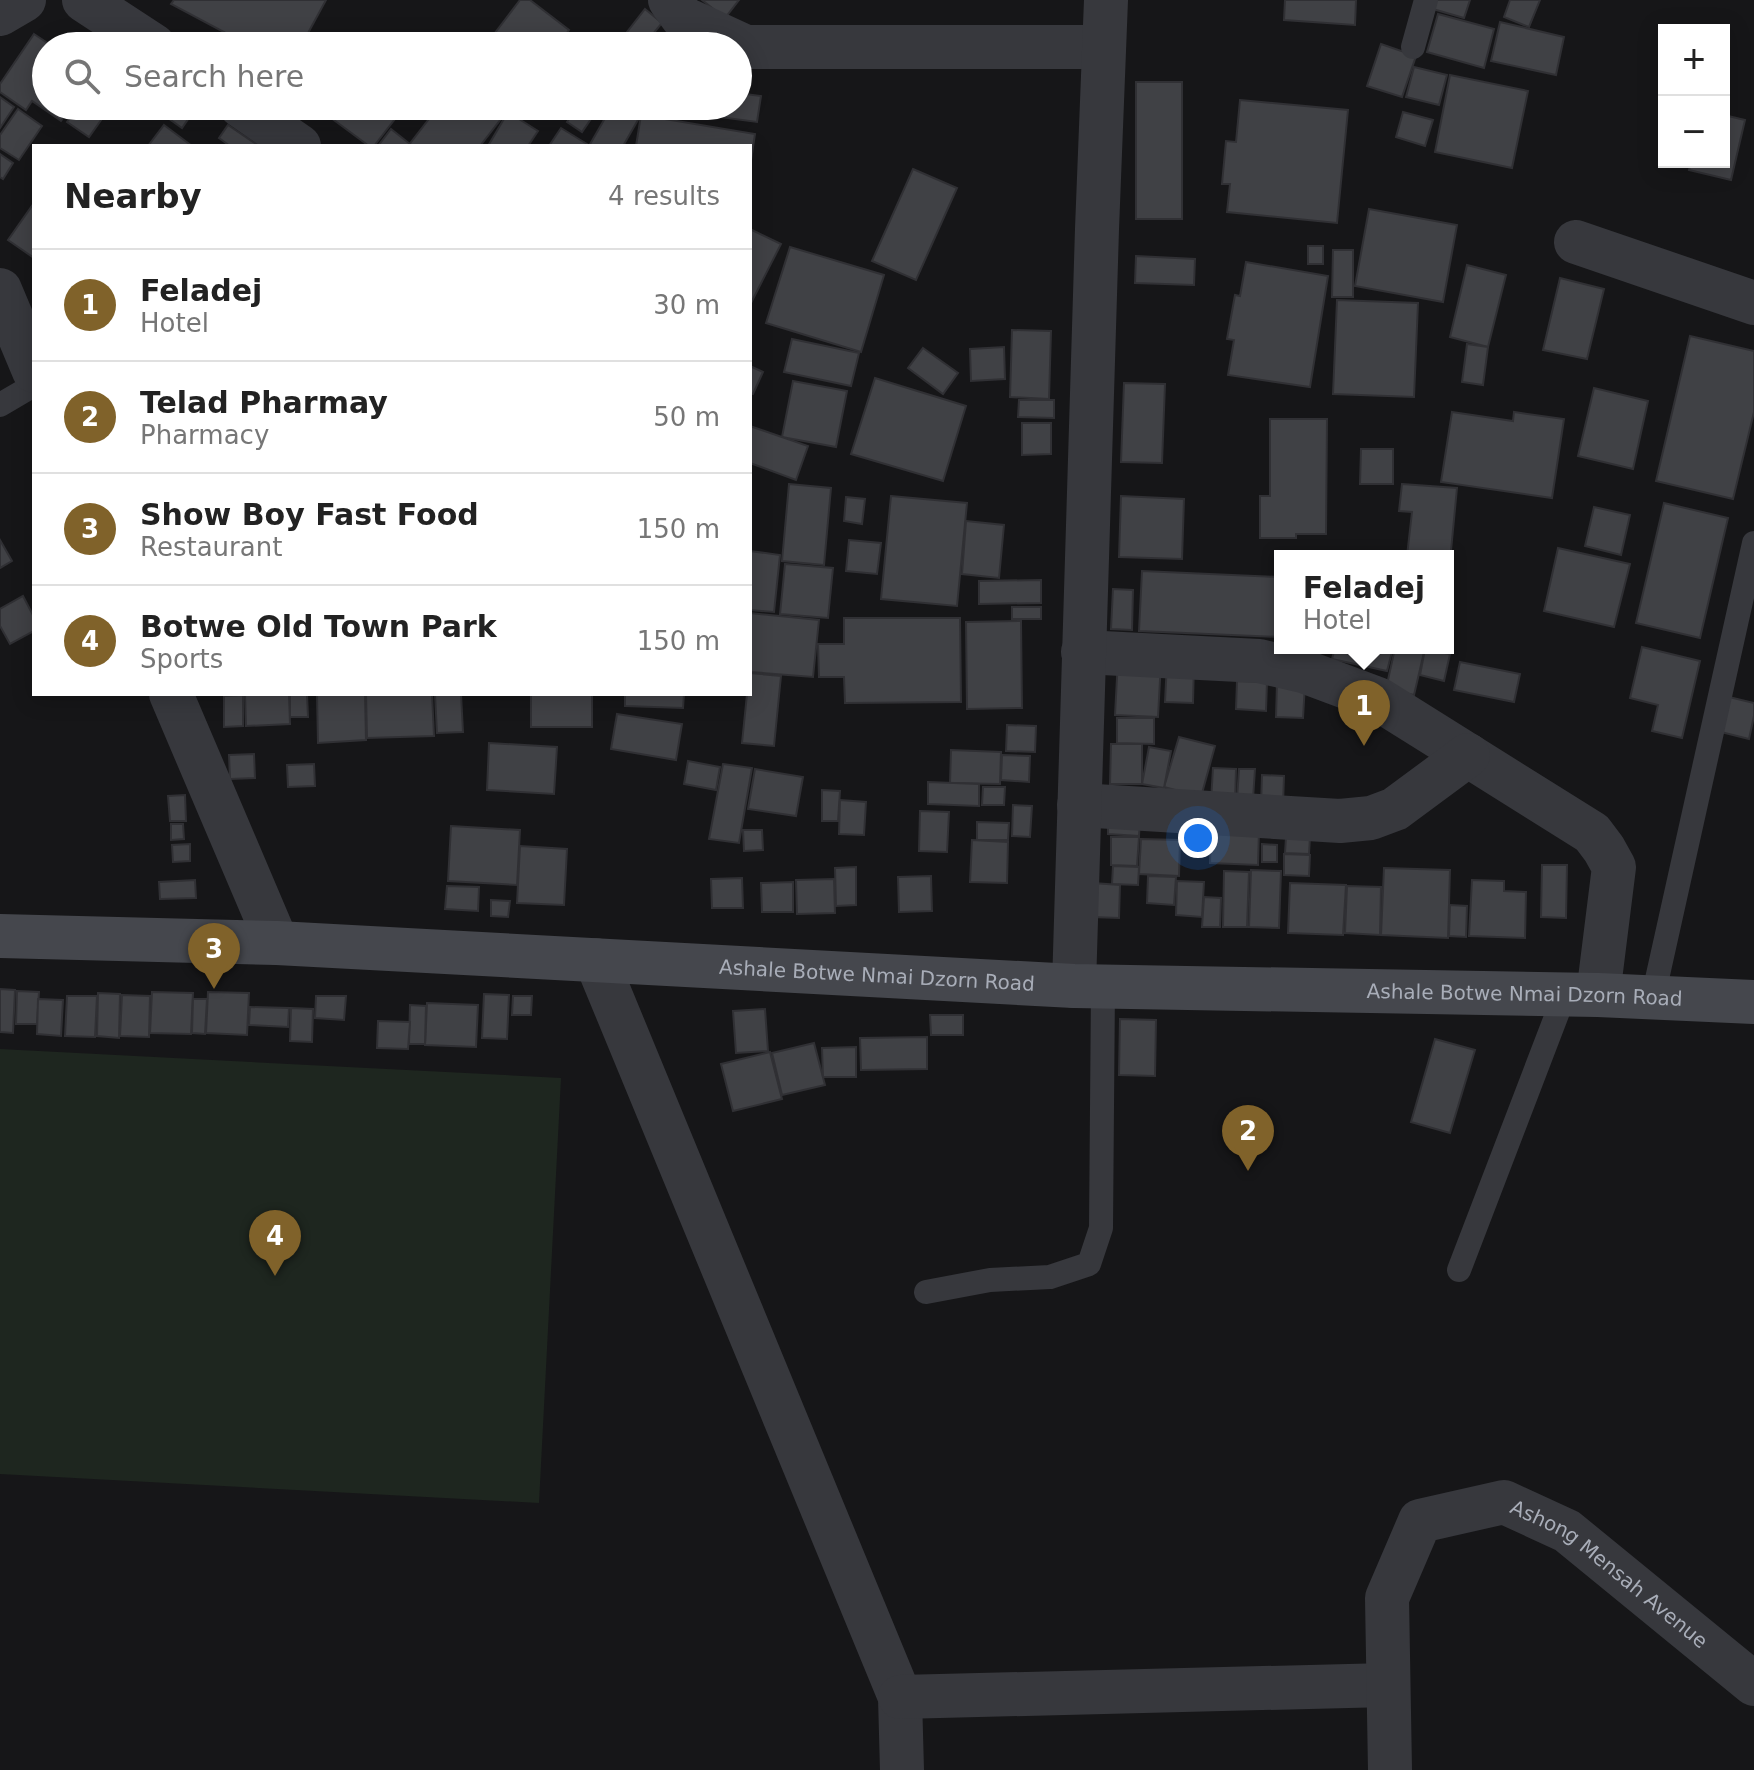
<!DOCTYPE html>
<meta charset="utf-8">
<style>
body{margin:0;font-family:"DejaVu Sans",sans-serif;background:#f2f2f2;color:#222}
.controls{position:absolute;right:24px;top:24px;display:grid;overflow:hidden;border-radius:0px;box-shadow:0 4px 20px #0003}
.controls button{width:72px;height:72px;display:grid;place-items:center;padding:0;border:0;border-bottom:2px solid #e0e0e0;background:#fff;color:#222;font:40px sans-serif}
.you{position:absolute;left:1198px;top:838px;width:28px;height:28px;margin:-20px;border:6px solid #fff;border-radius:50%;background:#1a73e8;box-shadow:0 0 0 12px #1a73e833}
.badge{display:grid;place-items:center;width:52px;height:52px;border-radius:50%;background:#80622a;color:#fff;font-size:26px;font-weight:700}
.pin{position:absolute;translate:-50% -66px;filter:drop-shadow(0 2px 4px #0008)}
.pin::after{content:'';position:absolute;top:42px;width:28px;height:24px;background:inherit;clip-path:polygon(0 0,100% 0,50% 100%)}
.popup{position:absolute;left:1274px;top:550px;width:180px;height:104px;box-sizing:border-box;display:grid;place-content:center;border-radius:0px;background:#fff;filter:drop-shadow(0 2px 6px #0005);font-size:26px;white-space:nowrap;color:#767676}
.popup b{font-size:30px;color:#222}
.popup::after{content:'';position:absolute;left:50%;top:100%;margin-left:-16px;border:16px solid transparent;border-top-color:#fff}
.list{margin:0;padding:0;list-style:none}
h2{display:flex;justify-content:space-between;align-items:center;height:104px;margin:0;padding:0 32px;font-size:34px}
h2 small{font-size:26px;font-weight:400;color:#767676}
.list li{display:grid;grid-template-columns:52px 1fr auto;gap:24px;align-items:center;box-sizing:border-box;height:112px;padding:0 32px;border-top:2px solid #e0e0e0}
.list b{display:block;font-size:30px;white-space:nowrap}
.list p{margin:0;font-size:26px;white-space:nowrap;color:#767676}
.list em{font-size:26px;font-style:normal;color:#767676}
.icon{flex:none;width:44px;height:44px;fill:none;stroke:currentColor;stroke-width:2;stroke-linecap:round;stroke-linejoin:round}
.map{position:relative;flex:none;width:1754px;height:1770px;overflow:hidden}
.search{position:absolute;background:#fff;box-shadow:0 4px 20px #0003;left:32px;top:32px;width:720px;height:88px;display:flex;align-items:center;gap:20px;box-sizing:border-box;padding:0 28px;border-radius:44px;color:#767676;font-size:30px}
.panel{position:absolute;background:#fff;box-shadow:0 4px 20px #0003;left:32px;top:144px;width:720px;height:552px;border-radius:0px}
.map>svg:first-child{display:block}
.green{fill:#1e261f}
.building{fill:#404145;stroke:#303034;stroke-width:2}
.lines{fill:none;stroke-linecap:round;stroke-linejoin:round}
.service{stroke:#37383d;stroke-width:24}
.minor{stroke:#37383d;stroke-width:44}
.secondary{stroke:#45474d;stroke-width:44}
.labels{text-anchor:middle;dominant-baseline:central;stroke-width:6;stroke-linejoin:round;paint-order:stroke}
.street-label{font-size:20px;fill:#a8adb8;stroke:#111113}
</style>
<div class="map">
<svg width="1754" height="1770" viewBox="0 0 1754 1770">
<rect width="100%" height="100%" fill="#161618"/>
<polygon class="green" points="0,1049 561,1078 539,1503 0,1474"/>
<g class="building">
<polygon points="174,0 326,0 301,46 250,46 171,4"/>
<polygon points="520,0 530,0 569,30 557,46 485,46"/>
<polygon points="702,0 739,0 725,18"/>
<polygon points="1285,0 1356,0 1355,25 1284,20"/>
<polygon points="1428,0 1470,0 1464,18 1426,7"/>
<polygon points="1510,0 1540,0 1529,27 1504,17"/>
<polygon points="645,9 662,23 644,45 627,32"/>
<polygon points="1438,14 1494,29 1484,68 1427,52"/>
<polygon points="1500,22 1564,37 1556,75 1491,61"/>
<polygon points="34,34 52,46 46,46 46,106 72,106 61,121 32,101 26,110 0,92 0,84"/>
<polygon points="1381,44 1416,56 1402,97 1367,86"/>
<polygon points="1414,67 1447,75 1439,105 1406,97"/>
<polygon points="1450,75 1528,91 1512,168 1435,152"/>
<rect x="1136" y="82" width="46" height="137"/>
<polygon points="738,93 761,96 757,122 719,117 720,106 738,106"/>
<polygon points="0,97 14,107 0,128"/>
<polygon points="1240,100 1348,110 1337,223 1227,212 1230,184 1222,184 1226,141 1236,142"/>
<polygon points="79,106 111,106 89,137 67,122"/>
<polygon points="166,106 197,106 182,128 161,113"/>
<polygon points="315,106 405,106 374,146 369,146"/>
<polygon points="439,106 511,106 480,146 408,146"/>
<polygon points="578,106 593,116 582,132 567,122"/>
<polygon points="612,106 646,106 623,146 589,146"/>
<polygon points="648,106 679,106 677,116 648,111"/>
<polygon points="18,109 42,126 19,160 0,148 0,135"/>
<polygon points="508,112 538,131 528,146 488,146"/>
<polygon points="1403,112 1433,120 1425,146 1396,137"/>
<polygon points="641,115 755,134 750,167 750,146 636,146"/>
<polygon points="1724,115 1745,120 1731,180 1689,170 1691,162 1724,162"/>
<polygon points="164,125 192,146 148,146"/>
<polygon points="228,125 259,146 230,146 219,138"/>
<polygon points="561,128 587,144 586,146 549,146"/>
<polygon points="391,129 410,144 408,146 378,146"/>
<polygon points="0,154 13,163 3,179 0,177"/>
<polygon points="913,169 957,188 916,280 872,261"/>
<polygon points="34,203 34,258 8,240"/>
<polygon points="1369,209 1457,225 1443,302 1355,286"/>
<polygon points="750,229 781,244 751,303 750,303"/>
<rect x="1308" y="246" width="15" height="18"/>
<polygon points="790,247 884,275 861,352 766,323"/>
<polygon points="1333,250 1353,250 1353,297 1332,297"/>
<polygon points="1136,256 1195,259 1194,285 1135,283"/>
<polygon points="1246,262 1328,276 1310,387 1228,375 1234,340 1227,339 1235,295 1240,296"/>
<polygon points="1467,265 1506,275 1488,347 1450,337"/>
<polygon points="1560,278 1604,289 1587,359 1543,350"/>
<polygon points="1337,300 1418,303 1414,397 1333,394"/>
<polygon points="1012,330 1051,331 1049,399 1010,397"/>
<polygon points="1690,336 1754,351 1754,412 1733,499 1656,481"/>
<polygon points="792,339 859,353 851,386 784,372"/>
<polygon points="1467,344 1488,347 1483,385 1462,382"/>
<polygon points="1004,347 1005,379 971,381 970,349"/>
<polygon points="923,348 958,373 943,394 908,368"/>
<polygon points="750,366 763,372 753,394 750,393"/>
<polygon points="875,378 966,406 943,481 851,454"/>
<polygon points="793,381 847,391 836,447 782,437"/>
<polygon points="1124,383 1165,384 1162,463 1121,462"/>
<polygon points="1594,388 1648,401 1633,469 1578,456"/>
<polygon points="1019,400 1054,400 1054,418 1018,417"/>
<polygon points="1452,412 1513,421 1514,412 1564,419 1552,498 1441,482"/>
<polygon points="1270,419 1327,419 1326,534 1296,534 1296,538 1260,538 1260,496 1270,496"/>
<polygon points="1022,423 1051,423 1051,454 1022,455"/>
<polygon points="750,426 808,446 796,480 750,463"/>
<polygon points="1361,449 1393,449 1393,484 1360,484"/>
<polygon points="789,484 831,488 824,565 782,561"/>
<polygon points="1402,484 1457,488 1450,561 1448,561 1448,556 1407,556 1412,512 1399,511"/>
<polygon points="891,496 967,503 957,606 881,599"/>
<polygon points="1121,496 1184,499 1182,559 1119,557"/>
<polygon points="846,497 865,499 862,524 844,521"/>
<polygon points="1664,503 1728,518 1700,638 1636,623"/>
<polygon points="1594,507 1630,515 1621,555 1585,546"/>
<polygon points="966,521 1004,525 999,578 962,574"/>
<polygon points="0,540 12,561 0,568"/>
<polygon points="849,540 881,543 877,574 846,571"/>
<polygon points="1558,548 1630,564 1614,627 1544,611"/>
<polygon points="750,551 780,555 774,612 750,610"/>
<polygon points="785,564 833,568 828,618 780,614"/>
<polygon points="1142,571 1280,577 1280,637 1139,631"/>
<polygon points="1041,580 1041,603 979,604 979,581"/>
<polygon points="1113,589 1133,590 1132,630 1111,629"/>
<polygon points="23,596 34,617 34,631 10,644 0,626 0,609"/>
<rect x="1012" y="607" width="29" height="12"/>
<polygon points="750,613 819,620 813,677 750,672"/>
<polygon points="844,618 960,618 961,702 845,703 844,677 819,677 818,644 844,644"/>
<polygon points="1021,621 1022,708 967,709 966,622"/>
<polygon points="1642,647 1700,661 1682,738 1652,731 1658,705 1630,698"/>
<polygon points="1335,648 1393,648 1387,671 1332,659"/>
<polygon points="1395,648 1425,648 1414,695 1386,689"/>
<polygon points="1425,649 1450,654 1444,681 1420,675"/>
<polygon points="1118,659 1161,662 1158,717 1115,715"/>
<polygon points="1167,662 1194,663 1193,703 1165,702"/>
<polygon points="1460,662 1520,674 1514,702 1454,690"/>
<polygon points="750,673 781,676 774,746 742,743 747,694 750,694"/>
<polygon points="1237,681 1267,682 1266,711 1236,709"/>
<polygon points="1277,683 1305,684 1303,718 1276,717"/>
<polygon points="245,694 289,694 290,724 246,726"/>
<polygon points="290,694 307,694 308,717 290,717"/>
<polygon points="317,694 365,694 366,740 318,743"/>
<polygon points="366,694 432,694 434,736 367,738"/>
<polygon points="435,694 461,694 463,732 437,733"/>
<rect x="531" y="694" width="61" height="33"/>
<polygon points="625,694 684,694 683,708 625,706"/>
<polygon points="243,695 243,726 224,727 224,696"/>
<polygon points="1729,697 1754,703 1754,716 1749,739 1721,732"/>
<polygon points="617,714 682,724 676,760 611,749"/>
<polygon points="1117,718 1154,718 1154,744 1117,743"/>
<polygon points="1007,725 1036,726 1035,752 1006,751"/>
<polygon points="1179,737 1215,746 1201,797 1164,787"/>
<polygon points="489,743 557,747 554,794 487,790"/>
<polygon points="1111,744 1142,744 1142,784 1110,784"/>
<polygon points="1149,747 1171,751 1164,788 1142,784"/>
<polygon points="951,750 1001,752 1000,784 950,783"/>
<polygon points="254,754 255,778 230,779 229,755"/>
<polygon points="1002,755 1030,756 1029,782 1001,780"/>
<polygon points="688,761 720,767 716,790 684,784"/>
<polygon points="314,764 315,786 288,787 287,765"/>
<polygon points="723,764 752,768 739,843 709,839"/>
<polygon points="1213,768 1236,769 1235,802 1211,801"/>
<polygon points="755,769 803,777 796,816 748,809"/>
<polygon points="1239,769 1255,769 1253,799 1237,799"/>
<polygon points="1262,775 1284,776 1283,805 1261,805"/>
<polygon points="928,782 979,784 979,806 928,804"/>
<polygon points="983,787 1005,787 1004,805 982,805"/>
<polygon points="822,790 840,791 838,821 822,821"/>
<polygon points="185,795 186,821 170,821 168,796"/>
<polygon points="840,800 866,802 864,835 839,834"/>
<polygon points="1013,805 1032,806 1030,837 1012,836"/>
<polygon points="920,811 949,812 947,852 919,851"/>
<polygon points="1108,816 1140,818 1139,836 1108,834"/>
<polygon points="977,822 1009,823 1008,840 977,840"/>
<polygon points="171,824 183,824 184,839 171,840"/>
<polygon points="451,826 520,830 517,885 448,881"/>
<polygon points="1211,827 1259,830 1258,865 1210,863"/>
<polygon points="743,830 762,830 763,850 744,851"/>
<polygon points="1111,837 1139,837 1137,866 1111,865"/>
<polygon points="1286,837 1310,837 1309,854 1285,853"/>
<polygon points="1141,839 1180,840 1179,876 1139,874"/>
<polygon points="972,840 1008,842 1007,883 970,882"/>
<polygon points="190,844 190,861 173,862 172,845"/>
<polygon points="1262,844 1277,845 1277,862 1262,862"/>
<polygon points="520,846 567,849 564,905 517,903"/>
<polygon points="1284,854 1310,855 1309,876 1284,875"/>
<polygon points="1542,865 1567,865 1566,918 1541,917"/>
<polygon points="1113,866 1139,867 1138,885 1112,884"/>
<polygon points="856,867 856,905 836,906 835,868"/>
<polygon points="1384,868 1450,870 1448,938 1381,935"/>
<polygon points="1251,870 1281,871 1279,928 1249,927"/>
<polygon points="1224,871 1249,872 1247,927 1223,927"/>
<polygon points="931,876 932,911 899,912 898,877"/>
<polygon points="1148,876 1176,877 1174,905 1147,903"/>
<polygon points="742,878 743,908 712,908 711,879"/>
<polygon points="834,879 835,913 797,914 796,880"/>
<polygon points="195,880 196,898 160,899 159,882"/>
<polygon points="1472,880 1504,881 1504,891 1526,892 1525,938 1469,936"/>
<polygon points="1177,881 1204,882 1202,917 1176,915"/>
<polygon points="793,882 793,912 762,912 761,883"/>
<polygon points="1093,883 1120,885 1119,918 1092,917"/>
<polygon points="1290,883 1346,885 1343,935 1288,933"/>
<polygon points="447,886 479,887 478,911 445,909"/>
<polygon points="1347,886 1381,887 1380,935 1345,933"/>
<polygon points="1204,897 1221,898 1220,927 1202,927"/>
<polygon points="491,900 510,901 508,917 491,916"/>
<polygon points="1450,905 1467,906 1466,937 1449,936"/>
<polygon points="0,989 15,990 13,1033 0,1032"/>
<polygon points="17,991 39,992 37,1024 16,1024"/>
<polygon points="152,992 193,993 191,1034 150,1033"/>
<polygon points="208,992 249,993 247,1035 206,1033"/>
<polygon points="98,993 120,994 119,1038 97,1036"/>
<polygon points="484,994 509,995 507,1039 482,1038"/>
<polygon points="122,995 150,996 149,1037 120,1036"/>
<polygon points="67,996 97,996 95,1037 65,1036"/>
<polygon points="316,996 346,996 344,1020 315,1018"/>
<polygon points="513,996 532,996 531,1015 512,1015"/>
<polygon points="38,999 63,1000 61,1036 37,1034"/>
<polygon points="193,999 207,999 205,1034 192,1033"/>
<polygon points="427,1003 478,1005 476,1047 425,1045"/>
<polygon points="410,1005 426,1006 425,1044 409,1044"/>
<polygon points="250,1007 289,1008 288,1027 249,1025"/>
<polygon points="291,1008 313,1009 312,1042 290,1041"/>
<polygon points="765,1009 768,1051 736,1053 733,1011"/>
<polygon points="930,1015 963,1015 963,1035 931,1035"/>
<polygon points="1120,1019 1156,1020 1155,1076 1119,1075"/>
<polygon points="378,1021 410,1022 408,1049 377,1048"/>
<polygon points="927,1037 927,1069 861,1070 860,1038"/>
<polygon points="1435,1039 1475,1050 1450,1133 1411,1122"/>
<polygon points="814,1043 825,1085 782,1095 772,1053"/>
<polygon points="856,1047 856,1077 823,1077 822,1048"/>
<polygon points="770,1052 782,1099 733,1111 721,1064"/>
</g>
<g class="lines">
<g class="service">
<polyline points="1413,47 1426,0"/>
<polyline points="0,405 34,385"/>
<polyline points="1653,997 1754,543"/>
<polyline points="1459,1270 1564,996"/>
<polyline points="926,1292 990,1280 1050,1277 1089,1264 1101,1228 1103,986"/>
</g>
<g class="minor">
<polyline points="84,0 154,46"/>
<polyline points="670,0 683,18 746,47 1104,47"/>
<polyline points="0,14 24,0"/>
<polyline points="241,106 299,146"/>
<polyline points="1576,242 1754,303"/>
<polyline points="0,290 34,371"/>
<polyline points="1083,652 1259,661 1303,671 1378,699 1592,833 1604,849 1614,867 1598,995"/>
<polyline points="171,694 277,943"/>
<polyline points="1079,805 1340,821 1371,818 1395,809 1468,755"/>
<polyline points="596,960 900,1697 902,1770"/>
<polyline points="1074,986 1097,229 1106,0"/>
<polyline points="900,1697 1388,1685"/>
<path id="s1" d="M1390,1770L1387,1598L1420,1521L1504,1502L1567,1531L1754,1684"/>
</g>
<path class="secondary" id="s2" d="M0,936L277,943L1074,986L1598,995L1754,1002"/>
</g>
<g class="labels">
<g class="street-label">
<text stroke="none"><textPath href="#s2" startOffset="878">Ashale Botwe Nmai Dzorn Road</textPath></text>
<text stroke="none"><textPath href="#s2" startOffset="1526">Ashale Botwe Nmai Dzorn Road</textPath></text>
<text stroke="none"><textPath href="#s1" startOffset="470">Ashong Mensah Avenue</textPath></text>
</g>
</g>
</svg>
<div class="controls">
<button>+</button>
<button>−</button>
</div>
<div class="you"></div>
<div class="pin badge" style="left:1364px;top:746px">1</div>
<div class="popup"><b>Feladej</b>Hotel</div>
<div class="pin badge" style="left:1248px;top:1171px">2</div>
<div class="pin badge" style="left:214px;top:989px">3</div>
<div class="pin badge" style="left:275px;top:1276px">4</div>
<div class="search"><svg class="icon" aria-label="search" viewBox="0 0 24 24"><circle cx="10" cy="10" r="6"/><path d="M15 15l6 6"/></svg>Search here</div>
<section class="panel">
<h2>Nearby<small>4 results</small></h2>
<ul class="list">
<li><span class="badge">1</span><div><b>Feladej</b><p>Hotel</p></div><em>30 m</em></li>
<li><span class="badge">2</span><div><b>Telad Pharmay</b><p>Pharmacy</p></div><em>50 m</em></li>
<li><span class="badge">3</span><div><b>Show Boy Fast Food</b><p>Restaurant</p></div><em>150 m</em></li>
<li><span class="badge">4</span><div><b>Botwe Old Town Park</b><p>Sports</p></div><em>150 m</em></li>
</ul>
</section>
</div>
